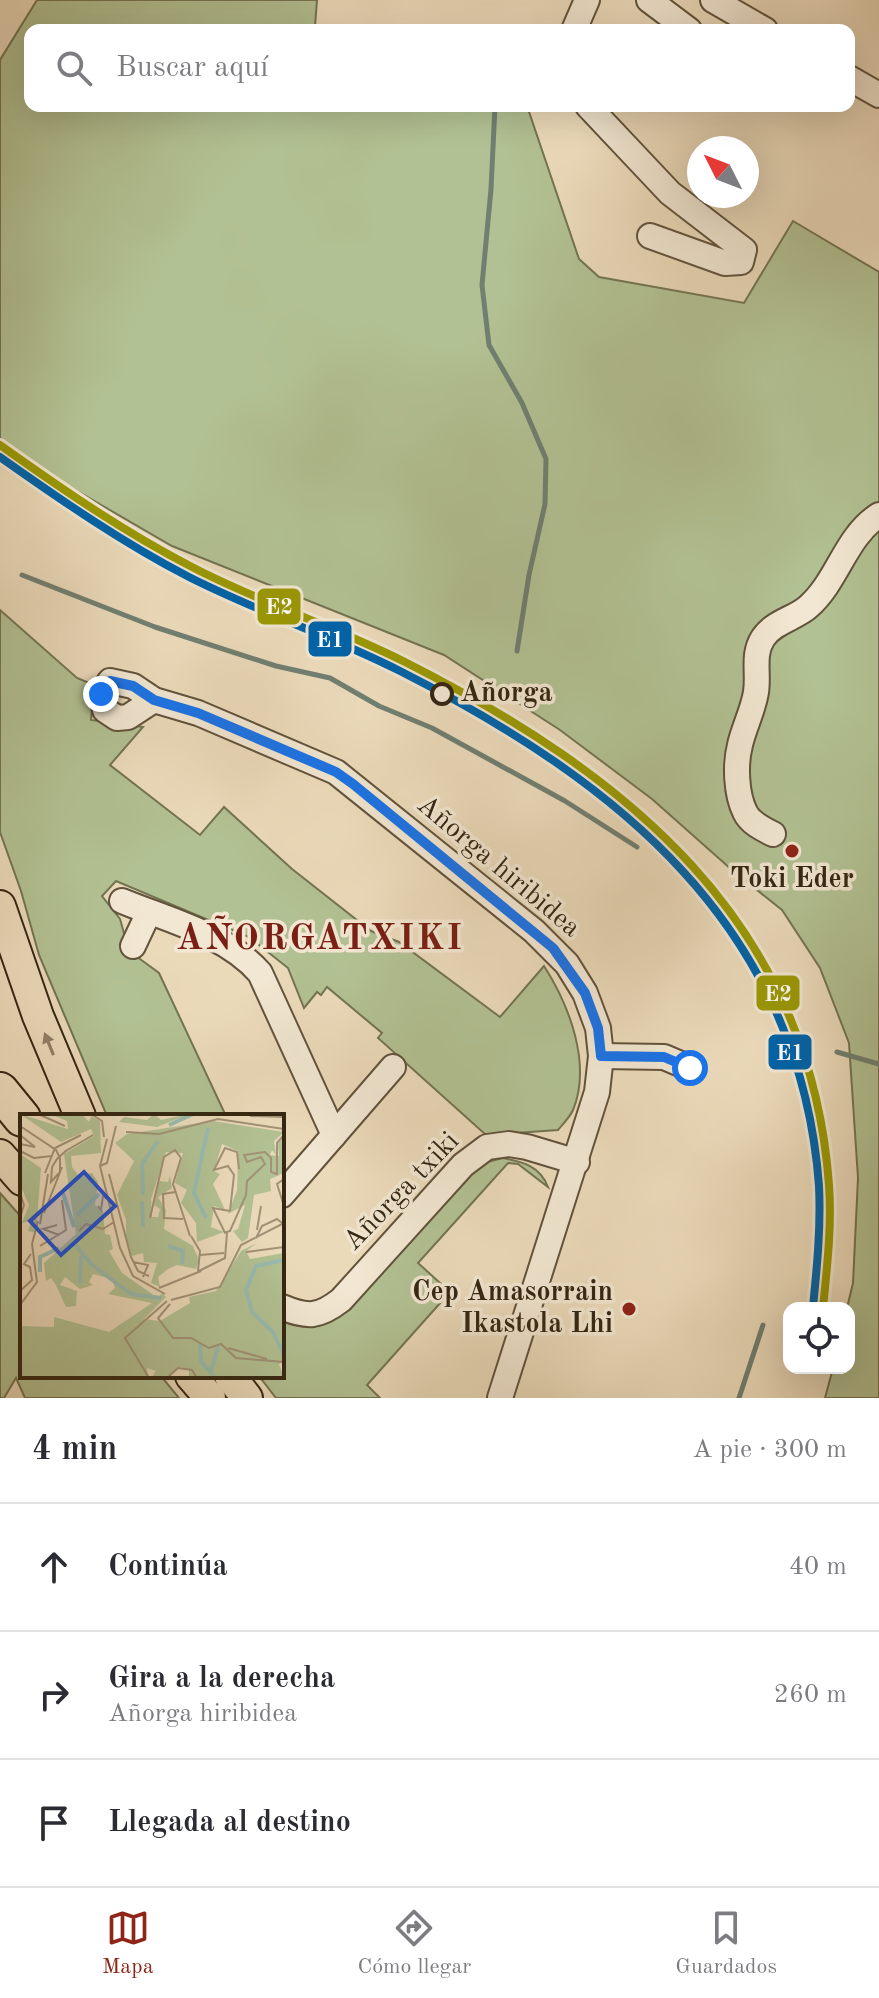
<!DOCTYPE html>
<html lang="es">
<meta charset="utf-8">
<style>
body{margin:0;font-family:"Old Standard TT",serif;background:#f2f2f3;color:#2b2b33}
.controls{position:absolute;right:24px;bottom:24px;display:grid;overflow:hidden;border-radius:16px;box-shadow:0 8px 32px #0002}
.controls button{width:72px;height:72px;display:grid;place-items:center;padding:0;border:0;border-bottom:2px solid #e1e1e2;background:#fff;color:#2b2b33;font:40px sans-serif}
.compass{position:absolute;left:687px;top:136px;width:72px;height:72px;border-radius:50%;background:#fff;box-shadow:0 8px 32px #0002;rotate:312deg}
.stop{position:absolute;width:24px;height:24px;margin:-18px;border:6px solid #1a73e8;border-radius:50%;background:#fff}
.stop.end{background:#1a73e8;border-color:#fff;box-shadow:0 2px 8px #0008}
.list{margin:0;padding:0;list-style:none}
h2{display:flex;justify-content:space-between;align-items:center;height:104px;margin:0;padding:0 32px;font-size:34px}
h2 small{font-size:26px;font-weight:400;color:#7c7c81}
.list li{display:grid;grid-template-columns:52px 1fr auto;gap:24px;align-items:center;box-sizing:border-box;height:128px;padding:0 32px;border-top:2px solid #e1e1e2}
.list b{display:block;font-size:30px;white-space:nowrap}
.list p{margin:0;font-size:26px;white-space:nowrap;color:#7c7c81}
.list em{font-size:26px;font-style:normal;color:#7c7c81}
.icon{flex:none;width:44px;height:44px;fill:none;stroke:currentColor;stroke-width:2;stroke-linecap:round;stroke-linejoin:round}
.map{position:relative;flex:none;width:879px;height:1398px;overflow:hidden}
.search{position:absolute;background:#fff;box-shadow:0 8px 32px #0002;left:24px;right:24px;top:24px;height:88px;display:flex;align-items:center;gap:20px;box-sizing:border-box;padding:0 28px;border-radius:16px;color:#7c7c81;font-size:30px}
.sheet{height:488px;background:#fff}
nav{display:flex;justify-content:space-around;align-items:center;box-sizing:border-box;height:112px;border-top:2px solid #e1e1e2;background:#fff;font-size:22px;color:#7c7c81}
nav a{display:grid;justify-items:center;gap:4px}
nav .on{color:#8f2418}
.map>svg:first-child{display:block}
.green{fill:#b2c193;stroke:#737452;stroke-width:2}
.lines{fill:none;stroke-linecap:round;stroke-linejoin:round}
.stream{stroke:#707f71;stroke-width:5}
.minor-casing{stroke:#62533c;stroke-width:28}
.major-casing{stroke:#342612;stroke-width:34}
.highway-casing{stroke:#342612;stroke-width:40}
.minor{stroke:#f2e7d2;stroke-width:24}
.major{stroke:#ebdaba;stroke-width:30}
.highway{stroke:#ebdaba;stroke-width:36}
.rail-1-casing{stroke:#f2e7d2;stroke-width:14}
.rail-2-casing{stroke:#f2e7d2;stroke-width:14}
.rail-1{stroke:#9a9804;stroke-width:8}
.rail-2{stroke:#0063a9;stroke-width:8}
.oneway{fill:#908066}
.route{stroke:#1a73e8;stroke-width:10}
.stop-dot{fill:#f2e7d2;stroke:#342612;stroke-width:4}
.poi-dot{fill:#8f2418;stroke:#f2e7d2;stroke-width:3}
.labels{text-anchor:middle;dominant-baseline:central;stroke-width:7;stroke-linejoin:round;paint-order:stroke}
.stop-label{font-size:28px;font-weight:bold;fill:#342612;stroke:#f2e7d2;text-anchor:start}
.street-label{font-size:28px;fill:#342612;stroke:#f2e7d2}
.poi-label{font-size:28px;font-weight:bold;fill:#342612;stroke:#f2e7d2}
.district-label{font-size:36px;font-weight:bold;letter-spacing:2px;fill:#7a1f14;stroke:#f2e7d2}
.inset-river{fill:none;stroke:#98bbb0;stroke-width:4}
.inset-road{fill:none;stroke:#a29277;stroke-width:2}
.view{fill:#1d4ed8;fill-opacity:0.15;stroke:#1d4ed8;stroke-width:4}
.inset-edge{fill:none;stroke:#342612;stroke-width:4}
.line-badge{stroke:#f2e7d2;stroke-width:3}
.badge-label{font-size:22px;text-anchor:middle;font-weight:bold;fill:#fff}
</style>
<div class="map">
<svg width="879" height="1398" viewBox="0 0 879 1398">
<rect width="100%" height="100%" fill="#ebdaba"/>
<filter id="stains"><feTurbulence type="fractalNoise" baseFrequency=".0025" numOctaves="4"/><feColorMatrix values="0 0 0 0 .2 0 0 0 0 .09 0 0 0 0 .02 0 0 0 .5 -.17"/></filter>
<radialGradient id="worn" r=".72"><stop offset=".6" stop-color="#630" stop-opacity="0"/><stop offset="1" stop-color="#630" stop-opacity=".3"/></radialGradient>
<g class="green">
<polygon points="37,0 317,0 315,26 330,30 30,30 30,106 527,106 579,259 599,277 744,303 793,221 879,272 879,1398 825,1398 833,1368 849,1368 847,1308 853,1283 858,1178 849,1043 820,968 782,910 732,870 652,799 560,730 444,655 172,546 51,476 0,438 0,60"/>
<path d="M0,610L77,678L94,685L91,720L143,727L110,765L200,835L224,807L292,869L371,931L399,942L500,1017L544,966C569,1005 592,1064 573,1110C570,1117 563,1124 558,1130L486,1135L378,1038L382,1033L327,987L321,995L317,992L304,1008L288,968L249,937L116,881L102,896L120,919L129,951L159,973L226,1116H107L39,955L21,891L0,832Z"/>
<path d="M503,1158C523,1162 540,1166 548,1187L518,1164L508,1163L418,1263L450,1292L367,1385L380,1398H276L259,1376H282V1321C305,1332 324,1323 345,1312L466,1178L483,1163Z"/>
<polygon points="0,1193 22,1218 22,1376 161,1376 179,1398 25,1398 16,1378 4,1398 0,1398"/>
</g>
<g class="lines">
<g class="stream">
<polyline points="495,106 491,189 482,285 489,345 522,403 546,459 545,504 529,575 517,651"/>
<polyline points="22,575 155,627 276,666 330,678 379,706 432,728 565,801 637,847"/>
<polyline points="837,1052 879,1064"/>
<polyline points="739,1398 763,1325"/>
</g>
<g class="minor-casing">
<g id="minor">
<polyline points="649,0 689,30"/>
<polyline points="713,0 765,30"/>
<polyline points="574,30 587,0"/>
<polyline points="849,78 879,95"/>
<polyline points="588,106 670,193 744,250 741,262 725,263 650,236"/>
<polyline points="154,700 128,717 117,718 105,710 101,694 110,681 133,686 154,700 198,713 336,772 534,931 567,964 585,993 598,1028 601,1056 597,1092 500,1398"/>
<path d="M773,834C763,829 750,823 745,812C736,794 735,764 740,745C744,727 753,711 756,692C759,673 752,655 763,638C773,622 796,618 808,607C838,581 845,537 879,515"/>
<path d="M122,901C168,920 226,934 260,973L334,1135"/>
<polyline points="133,946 149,912"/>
<polyline points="601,1056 664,1057 690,1068"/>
<polyline points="282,1195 393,1067"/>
<path d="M282,1307C308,1318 319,1317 341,1300L463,1165L487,1147L509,1144L527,1147L577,1162"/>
</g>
</g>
<g class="major-casing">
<g id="major">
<polyline points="0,906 38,1016 80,1116"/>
<polyline points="0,1155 22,1180"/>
<polyline points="191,1376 210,1398"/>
<polyline points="230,1376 247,1398"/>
</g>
</g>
<g class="highway-casing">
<polyline id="highway" points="0,1091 22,1118"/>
</g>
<use href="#minor" class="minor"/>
<use href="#major" class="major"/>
<use href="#highway" class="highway"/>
<g class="rail-1-casing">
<path id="rail-1" d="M0,445C62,489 124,532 192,567C261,603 336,627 405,662C626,774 810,921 829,1185C832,1226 827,1267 823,1308"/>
</g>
<g class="rail-2-casing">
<path id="rail-2" d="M0,457C61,500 123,543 189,577C258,612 331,636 400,671C617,781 800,926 819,1186C821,1226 817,1267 813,1307"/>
</g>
<use href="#rail-1" class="rail-1"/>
<use href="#rail-2" class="rail-2"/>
</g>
<defs><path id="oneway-solid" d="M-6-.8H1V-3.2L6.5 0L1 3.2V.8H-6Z" transform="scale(2)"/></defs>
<use class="oneway" href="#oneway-solid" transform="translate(49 1044) rotate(-112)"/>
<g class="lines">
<polyline class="route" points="101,694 110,681 133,686 154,700 198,713 336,772 353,784 553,948 585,993 598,1028 601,1056 664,1057 690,1068"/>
</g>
<circle class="stop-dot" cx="442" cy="694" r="10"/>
<g class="poi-dot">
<circle cx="792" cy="851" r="8"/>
<circle cx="629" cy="1309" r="8"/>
</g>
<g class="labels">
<g class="stop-label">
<text x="460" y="694">Añorga</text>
</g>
<g class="street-label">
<text transform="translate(498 867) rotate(40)">Añorga hiribidea</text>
<text transform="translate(402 1192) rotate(-46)">Añorga txiki</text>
</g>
<g class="poi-label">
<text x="792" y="880">Toki Eder</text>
<text x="613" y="1293" text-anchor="end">Cep Amasorrain<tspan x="613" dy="32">Ikastola Lhi</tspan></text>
</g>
<g class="district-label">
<text x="320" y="940">AÑORGATXIKI</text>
</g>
</g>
<g transform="translate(20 1114)">
<rect width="264" height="264" fill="#ebdaba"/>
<path d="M0,0L48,15L47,7L30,0H62L69,8L71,2L80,7L81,39L51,42L52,53L58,61L72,59L78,68L75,91L83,97L85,120L90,121L93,135L89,137L102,159L138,184L142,179L146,183L124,205L140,207L170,189L169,183L196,177L221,137L237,129L226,137L230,145L264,139V248L259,250L264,264H169V255L159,253L146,264H131L136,257L127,254L128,264H0V212L34,213V203L89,218L132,189L88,180L95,174L92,165L73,160L69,168L73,171L60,175L45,163L40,171L57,177L56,192L46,193L36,171L31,164L26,167L24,149L56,120L44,40L74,22L71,15L41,28ZM134,0L141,6L169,0L137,13L99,8L104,3L127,6ZM193,7L264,18L254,27L256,41L252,36L250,41L259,42L258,30L264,22V59L250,65L251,77L234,81L228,124L222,128L213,117L218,115L225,91L208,100L217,76L218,37L202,30L194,57L200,60L193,70L205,96L194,92L191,113L204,118L177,128L176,109L161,89L167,76L155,69L163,39L146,38L131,85L132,103H138L140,95L134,91L139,67L148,68L150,62L152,74L138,83L146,96L144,115L173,132L179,146L176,155L157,151L148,155L138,163L140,173L131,169L137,149L124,148L123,139L112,142L106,124V106L97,81L114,47L95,29L107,20ZM0,40L21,54L16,119L8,117L11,107L2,109L9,91L1,73Z" fill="#b2c193"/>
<path class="inset-river" d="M149,11L173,0M43,79L54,113M123,81L122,50L138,27M122,87L123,113M57,101L79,80M186,104L174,79L188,14M53,128L71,150L111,180L141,184M148,132L163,137L162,150M264,146L236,152L226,176L232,198L253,218L264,241M20,158V143L39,134M60,169L61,142M180,230L181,247L195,264M191,257L198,233"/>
<path class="inset-road" d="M18,0L45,12M71,0L82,7L84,23M230,2L264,3M0,12L36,36L40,44V58L31,68L32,53L37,45L39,43L47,36M106,18L139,20L198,5L264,15M0,21L15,33L0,30M87,25L80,52L100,134L113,162L145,180M0,37L14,44L32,42M44,38L73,21M161,44L153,70L170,122M80,52L87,49L96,12M25,59L35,34L61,21M89,60L111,143L118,157L129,162M264,65L257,70L264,92M155,78L143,80L144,104L163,105M0,79L4,91L0,104M78,92L81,96L83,82L87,85M210,97L214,61L208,52L194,56L205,34L217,38L219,55M24,99L42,53M130,104L144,43L155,36L161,44M20,110L28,60M37,111L23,115L39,121M237,116L241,92M59,117L66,110L83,115L94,108M204,119L210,117L226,81L227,67L245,50L241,43L227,48L224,41L245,38L251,44V58L257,60V29L264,21M205,119L193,94L210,97M171,122L180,137L178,157M236,124L242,112L257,105L262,109M20,132L46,116L42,86M226,138L264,133M180,141L204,139M113,148L128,151L123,163M179,157L205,144L207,119M139,174L181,157M0,177L12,166L10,153L4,150L11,140M151,186L200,173L221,131L264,109M150,190L138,204L153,224H171L189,234L201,230L216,244L264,248M0,191L17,168L12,130L18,107M208,234L247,245M129,264L105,224L147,187M147,264L158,254L172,256L177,264"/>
<path class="view" d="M64,58L95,92L41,141L10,107Z"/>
<rect width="264" height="264" class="inset-edge"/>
</g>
<g class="line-badge">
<rect x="256" y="587" width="46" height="39" rx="8" fill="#9a9804"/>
<rect x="307" y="620" width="46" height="38" rx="8" fill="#0063a9"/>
<rect x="755" y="974" width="46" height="38" rx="8" fill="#9a9804"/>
<rect x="767" y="1033" width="46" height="38" rx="8" fill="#0063a9"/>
</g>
<g class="badge-label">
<text x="279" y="614">E2</text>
<text x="330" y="647">E1</text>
<text x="778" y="1001">E2</text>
<text x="790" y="1060">E1</text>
</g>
<rect width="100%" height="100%" filter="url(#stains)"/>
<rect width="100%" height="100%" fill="url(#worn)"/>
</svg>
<div class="controls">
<button><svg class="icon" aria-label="locate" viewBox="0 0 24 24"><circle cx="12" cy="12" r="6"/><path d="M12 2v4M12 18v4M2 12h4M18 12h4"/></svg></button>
</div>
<svg class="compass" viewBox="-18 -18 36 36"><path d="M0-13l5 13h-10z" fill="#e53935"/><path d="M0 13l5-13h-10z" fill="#7c7c81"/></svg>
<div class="stop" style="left:690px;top:1068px"></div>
<div class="stop end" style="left:101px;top:694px"></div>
<div class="search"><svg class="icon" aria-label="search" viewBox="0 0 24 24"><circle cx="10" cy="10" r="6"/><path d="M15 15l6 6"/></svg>Buscar aquí</div>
</div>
<section class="sheet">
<h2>4 min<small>A pie · 300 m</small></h2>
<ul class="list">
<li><svg class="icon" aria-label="ahead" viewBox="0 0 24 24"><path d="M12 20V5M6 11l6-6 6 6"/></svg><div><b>Continúa</b></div><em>40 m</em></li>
<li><svg class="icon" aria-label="right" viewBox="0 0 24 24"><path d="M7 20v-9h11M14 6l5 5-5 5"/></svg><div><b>Gira a la derecha</b><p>Añorga hiribidea</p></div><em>260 m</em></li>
<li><svg class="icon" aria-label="arrive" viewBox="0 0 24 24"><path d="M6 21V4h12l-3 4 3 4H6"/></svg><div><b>Llegada al destino</b></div></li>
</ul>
</section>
<nav>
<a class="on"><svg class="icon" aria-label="map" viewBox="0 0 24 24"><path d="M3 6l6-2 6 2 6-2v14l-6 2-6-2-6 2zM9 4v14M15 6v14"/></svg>Mapa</a>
<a><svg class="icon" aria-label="directions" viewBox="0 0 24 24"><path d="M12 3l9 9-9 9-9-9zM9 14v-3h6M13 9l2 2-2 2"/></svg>Cómo llegar</a>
<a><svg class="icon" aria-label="saved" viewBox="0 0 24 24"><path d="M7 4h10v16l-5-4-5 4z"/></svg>Guardados</a>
</nav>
